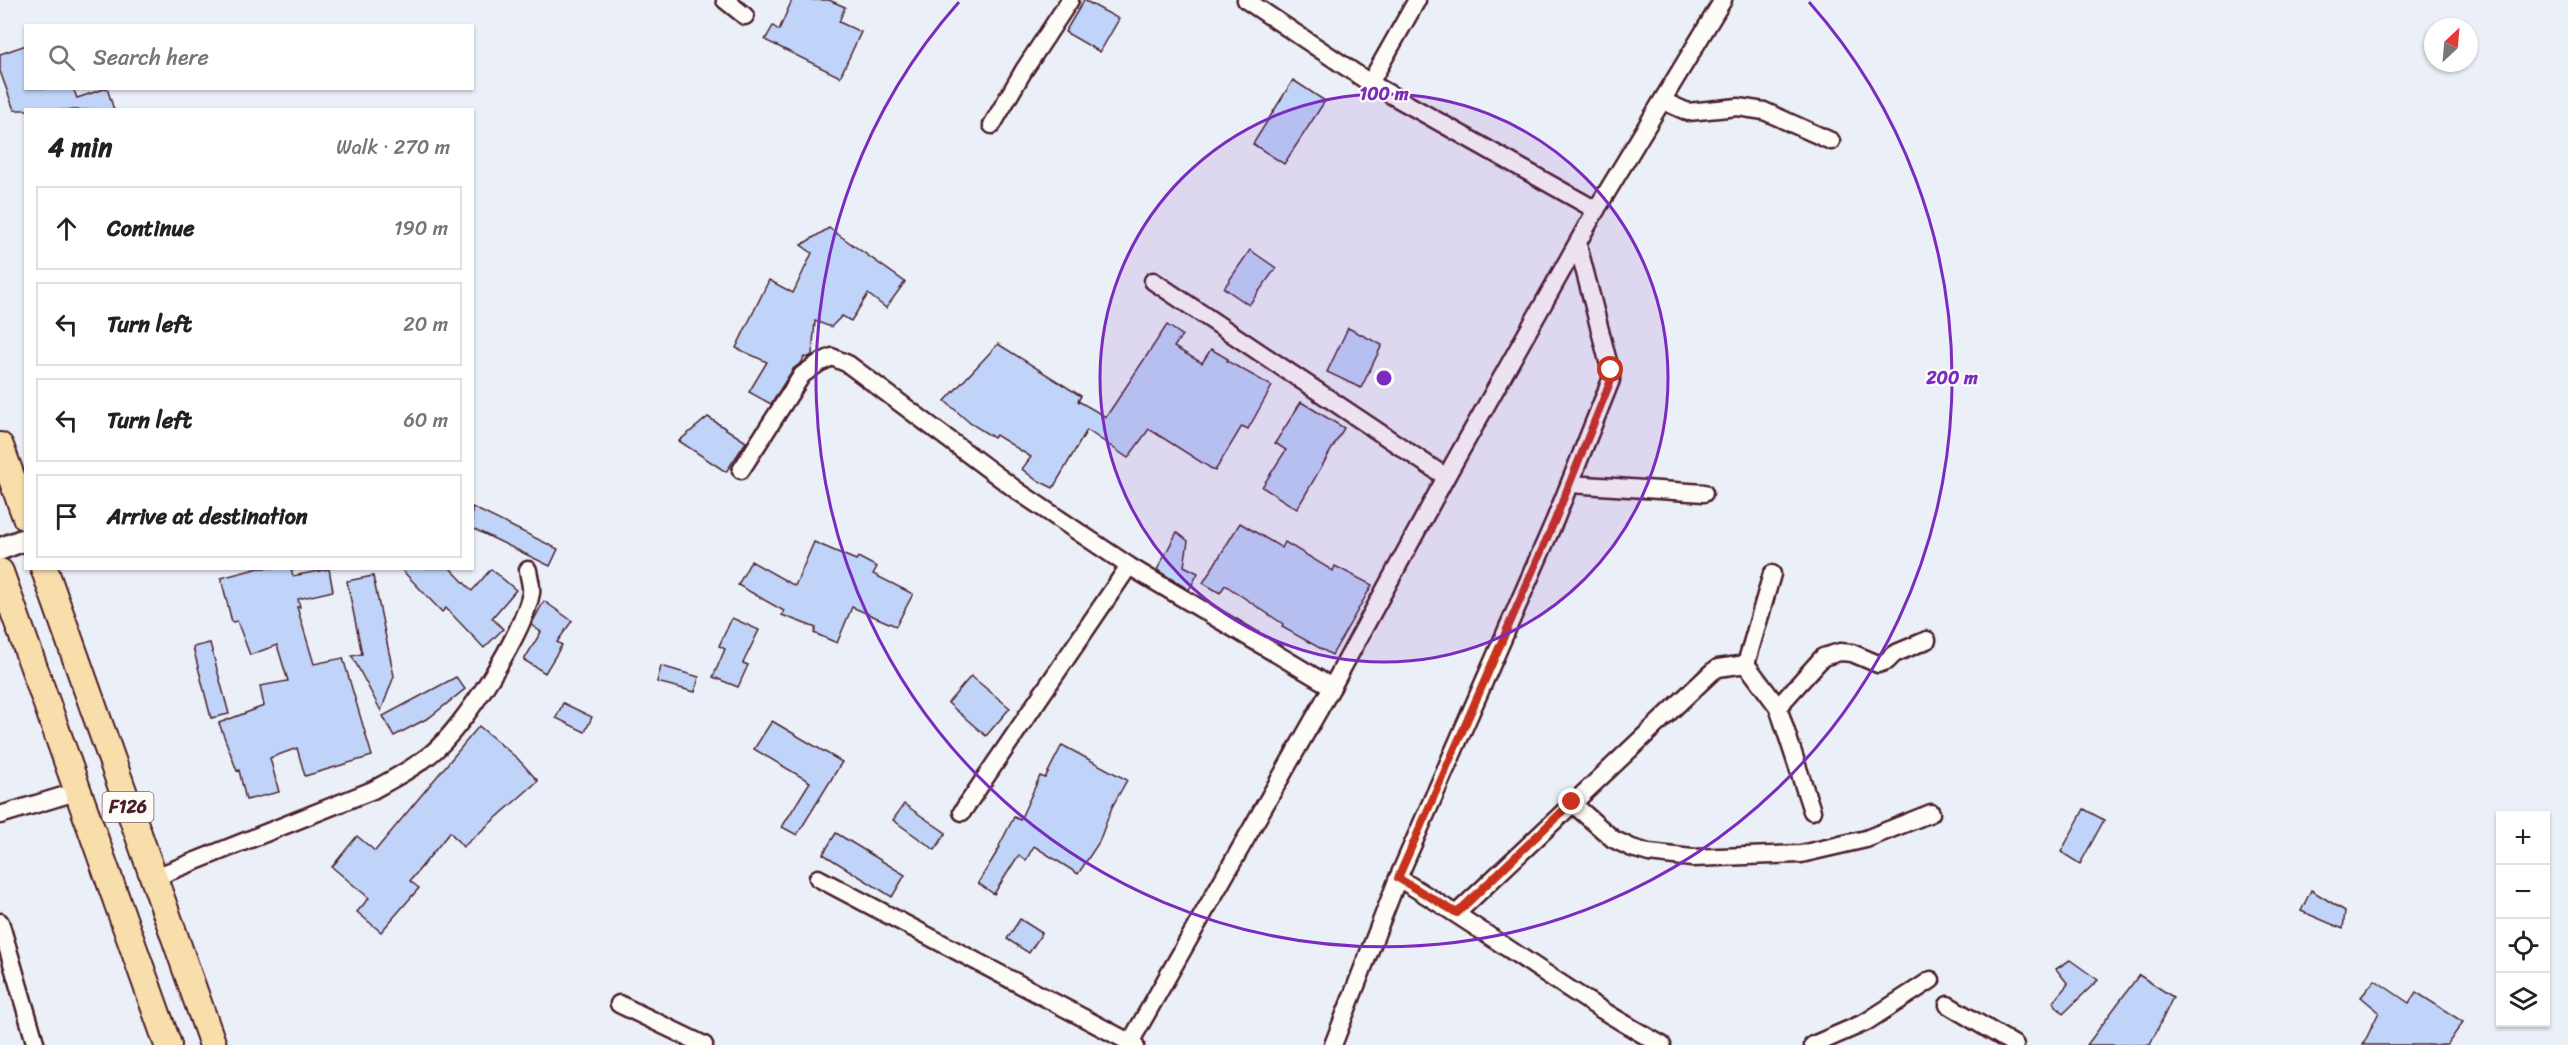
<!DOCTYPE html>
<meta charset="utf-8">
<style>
body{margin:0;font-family:Sriracha,sans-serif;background:#f2f2f2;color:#222}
.controls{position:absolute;right:18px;bottom:18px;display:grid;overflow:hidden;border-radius:0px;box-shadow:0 2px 4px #0004}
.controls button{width:54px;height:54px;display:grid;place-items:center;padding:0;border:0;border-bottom:2px solid #e0e0e0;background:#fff;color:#222;font:30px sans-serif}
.compass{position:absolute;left:2424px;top:18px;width:54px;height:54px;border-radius:50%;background:#fff;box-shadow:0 2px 4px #0004;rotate:26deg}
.stop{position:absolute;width:18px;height:18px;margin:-14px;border:4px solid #c8321e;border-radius:50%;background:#fff}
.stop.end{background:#c8321e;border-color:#fff;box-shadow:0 2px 6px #0008}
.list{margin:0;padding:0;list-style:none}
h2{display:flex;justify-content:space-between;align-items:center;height:78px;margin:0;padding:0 24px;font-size:26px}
h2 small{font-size:20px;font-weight:400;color:#767676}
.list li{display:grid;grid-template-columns:39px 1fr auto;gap:18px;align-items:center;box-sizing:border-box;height:84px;margin:0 12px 12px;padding:0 12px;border:2px solid #e0e0e0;border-radius:0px}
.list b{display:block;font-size:22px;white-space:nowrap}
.list em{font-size:20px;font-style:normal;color:#767676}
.icon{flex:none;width:33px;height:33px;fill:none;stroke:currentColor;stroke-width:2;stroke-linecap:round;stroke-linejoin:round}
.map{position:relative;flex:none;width:2568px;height:1045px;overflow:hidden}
.search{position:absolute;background:#fff;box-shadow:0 2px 4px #0004;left:24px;top:24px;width:450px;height:66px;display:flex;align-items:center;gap:15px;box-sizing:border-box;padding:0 21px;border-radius:0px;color:#767676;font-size:22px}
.panel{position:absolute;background:#fff;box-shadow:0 2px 4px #0004;left:24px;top:108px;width:450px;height:462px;border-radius:0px}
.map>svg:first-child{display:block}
.building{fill:#c0d4f9;stroke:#4a1f2b;stroke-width:1.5}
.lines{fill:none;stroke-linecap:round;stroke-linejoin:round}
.minor-casing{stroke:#4a1f2b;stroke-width:21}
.tertiary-casing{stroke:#4a1f2b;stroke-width:26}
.primary-casing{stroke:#4a1f2b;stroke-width:30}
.minor{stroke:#fdfcf7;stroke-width:16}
.tertiary{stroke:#fdfcf7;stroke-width:21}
.primary{stroke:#f8deab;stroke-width:26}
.route{stroke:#c8321e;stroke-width:8}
.ring{fill:none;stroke:#7b2cbf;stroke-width:3}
.labels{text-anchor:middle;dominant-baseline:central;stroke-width:4.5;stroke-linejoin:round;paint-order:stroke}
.shield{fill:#fdfcf7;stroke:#806168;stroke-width:1.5}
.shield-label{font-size:18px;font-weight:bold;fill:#4a1f2b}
.centre{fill:#7b2cbf;stroke:#fdfcf7;stroke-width:3}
.ring-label{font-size:18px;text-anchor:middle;font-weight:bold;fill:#7b2cbf;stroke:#fdfcf7;stroke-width:4.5;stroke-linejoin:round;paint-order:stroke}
</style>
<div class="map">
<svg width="2568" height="1045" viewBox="0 0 2568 1045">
<rect width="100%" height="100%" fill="#ebf0f8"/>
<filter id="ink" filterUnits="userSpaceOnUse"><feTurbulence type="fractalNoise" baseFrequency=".0167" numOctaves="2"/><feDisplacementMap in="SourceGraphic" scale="12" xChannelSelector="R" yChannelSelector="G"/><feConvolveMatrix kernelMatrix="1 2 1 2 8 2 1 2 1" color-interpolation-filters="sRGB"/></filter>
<g filter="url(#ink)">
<g class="building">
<polygon points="792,0 829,0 845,7 839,22 861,32 840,77 765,40 773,26 779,30"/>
<polygon points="1084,0 1119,19 1100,52 1065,32"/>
<polygon points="26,45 26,88 73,88 77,98 107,88 114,110 14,110 0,71 0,54"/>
<polygon points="1293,80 1325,101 1284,164 1253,144"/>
<polygon points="829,228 905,282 886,308 868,294 851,321 842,316 831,327 815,321 812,355 807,358 804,357 802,362 793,369 771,404 749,392 767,362 736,348 769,280 793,293 812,253 801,245"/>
<polygon points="1250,250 1276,268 1249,305 1224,288"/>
<polygon points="1167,325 1182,335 1174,347 1202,363 1211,349 1228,359 1227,361 1272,386 1248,429 1242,426 1215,471 1149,429 1128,458 1087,430 1053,488 1035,479 1022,469 1031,457 996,435 994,438 970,423 945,401 998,344 1081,396 1078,401 1106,417"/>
<polygon points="1348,328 1382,345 1361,388 1327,372"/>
<polygon points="1301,402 1344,428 1297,509 1262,487 1286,450 1275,443"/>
<polygon points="708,417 746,442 726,472 679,441"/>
<polygon points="472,507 558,549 550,566 472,528"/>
<polygon points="1240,523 1282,548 1285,542 1333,571 1335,566 1372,585 1332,655 1282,627 1283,624 1225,585 1220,593 1203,583"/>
<polygon points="1177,532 1188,541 1184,566 1198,573 1189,590 1157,570"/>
<polygon points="814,542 856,560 858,557 877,567 873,574 913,594 896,626 852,607 837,643 814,633 816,628 782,615 784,611 738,585 751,561 795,586"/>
<polygon points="259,568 291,568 293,576 329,569 333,591 298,599 300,607 297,607 314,664 343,658 372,756 305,776 297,748 270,758 279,792 246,800 239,770 237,771 219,723 264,706 260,686 288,681 277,645 250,655 237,621 232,622 221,578"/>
<polygon points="400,568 450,568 472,591 491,569 516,590 492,618 503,629 484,648 446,608 442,612"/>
<polygon points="373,576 394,676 381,711 352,656 362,654 347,581"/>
<polygon points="544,601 572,621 557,642 562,645 545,673 524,660 541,632 531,625"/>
<polygon points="732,618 759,630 743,663 748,665 738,687 713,677 725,649 719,646"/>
<polygon points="210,643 229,714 211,718 193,647"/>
<polygon points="661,666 699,677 695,692 657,682"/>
<polygon points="971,676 1010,708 986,736 948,703"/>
<polygon points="456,677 465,689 430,717 394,736 383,716"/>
<polygon points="563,703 592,717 585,732 556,718"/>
<polygon points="772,721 842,762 797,835 782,827 810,782 754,749"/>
<polygon points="479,726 518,759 538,781 463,847 450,832 410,881 419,888 381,932 357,912 369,898 332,867 357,836 375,851"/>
<polygon points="1062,745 1127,780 1112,807 1099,842 1078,874 1034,846 1026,860 1018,856 994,894 978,883 1000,847 999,846 1014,817 1020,820 1040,776 1045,778"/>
<polygon points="904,804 946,833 935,850 893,820"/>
<polygon points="2084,809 2104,820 2080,864 2061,852"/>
<polygon points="836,833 905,875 892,897 823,854"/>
<polygon points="2311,890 2345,911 2343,929 2301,911"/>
<polygon points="1020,919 1042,933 1029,953 1007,939"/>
<polygon points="2070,960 2098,980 2063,1014 2053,1002 2068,984 2056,969"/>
<polygon points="2139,975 2173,997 2150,1045 2087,1045"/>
<polygon points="2375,980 2409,1003 2416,992 2463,1022 2447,1045 2363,1045 2379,1012 2361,997"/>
</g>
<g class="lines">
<g class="minor-casing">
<g id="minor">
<polyline points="725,0 745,16"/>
<polyline points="1246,0 1370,83 1596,210"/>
<polyline points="1370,83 1417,0"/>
<polyline points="1663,101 1688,112 1738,107 1764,111 1831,141"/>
<polyline points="992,125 1024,70 1070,0"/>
<polyline points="1153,281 1446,477"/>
<polyline points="741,470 802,375 819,363 832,357 848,364 1019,492 1129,566 1332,687"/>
<polyline points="1570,484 1704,493"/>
<polyline points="1746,664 1778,707 1812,811"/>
<polyline points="1746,664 1772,574"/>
<polyline points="1778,707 1823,657 1840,652 1852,653 1878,664 1887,661 1894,654 1927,640"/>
<polyline points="1572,803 1613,839 1632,848 1649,853 1692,858 1801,854 1866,839 1931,813"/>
<polyline points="962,812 1129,566"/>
<polyline points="0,815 79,791"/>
<path d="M153,878L373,790C393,779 414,768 432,753C463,728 524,633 531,593C532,586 529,578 528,570"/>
<polyline points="818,878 1135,1045"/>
<path d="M1398,878C1488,931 1570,995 1662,1045"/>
<polyline points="1457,913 1712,672 1718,668 1746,664"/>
<polyline points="0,922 35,1042"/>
<polyline points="619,1004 704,1045"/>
<polyline points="1948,1005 2015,1045"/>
<polyline points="1131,1041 1332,687 1446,477 1596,210 1723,0"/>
<polyline points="1333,1045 1398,878 1555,520 1611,380 1611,373 1578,245"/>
<polyline points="1813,1045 1866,1022 1931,980"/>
</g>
</g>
<g class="tertiary-casing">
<polyline id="tertiary" points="0,549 26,539"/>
</g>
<g class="primary-casing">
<g id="primary">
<polyline points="0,446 26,517"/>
<polyline points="44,568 213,1045"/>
<polyline points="0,572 168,1045"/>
</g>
</g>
<use href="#minor" class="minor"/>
<use href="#tertiary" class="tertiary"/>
<use href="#primary" class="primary"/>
</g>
</g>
<g class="lines" filter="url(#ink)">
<polyline class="route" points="1572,802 1457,913 1398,878 1555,520 1611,380 1611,370"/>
</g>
<circle cx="1384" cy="378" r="284" fill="#7b2cbf" fill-opacity=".12"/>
<g class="ring">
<circle cx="1384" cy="378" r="284"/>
<path d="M1809 2A568 568 0 1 1 959 2"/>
</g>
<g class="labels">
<rect class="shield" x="102.5" y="792" width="51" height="30" rx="4.5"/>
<g class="shield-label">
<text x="128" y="807">F126</text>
</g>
</g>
<circle cx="1384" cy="378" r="9" class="centre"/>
<g class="ring-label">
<text x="1384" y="100">100 m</text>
<text x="1952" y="384">200 m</text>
</g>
</svg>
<div class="controls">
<button>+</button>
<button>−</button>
<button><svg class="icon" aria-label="locate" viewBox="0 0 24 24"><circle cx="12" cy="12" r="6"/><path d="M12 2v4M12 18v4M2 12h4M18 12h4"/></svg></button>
<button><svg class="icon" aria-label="layers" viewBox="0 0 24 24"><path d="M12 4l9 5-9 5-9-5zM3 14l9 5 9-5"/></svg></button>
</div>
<svg class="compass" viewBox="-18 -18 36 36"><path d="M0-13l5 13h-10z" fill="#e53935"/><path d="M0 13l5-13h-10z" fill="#767676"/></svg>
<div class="stop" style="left:1611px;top:370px"></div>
<div class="stop end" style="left:1572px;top:802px"></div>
<div class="search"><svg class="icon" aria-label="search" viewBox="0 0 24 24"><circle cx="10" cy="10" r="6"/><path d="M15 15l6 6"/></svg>Search here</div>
<section class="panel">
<h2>4 min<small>Walk · 270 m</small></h2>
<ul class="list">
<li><svg class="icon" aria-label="ahead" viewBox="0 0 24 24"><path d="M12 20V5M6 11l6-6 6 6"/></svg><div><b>Continue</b></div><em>190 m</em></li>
<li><svg class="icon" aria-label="left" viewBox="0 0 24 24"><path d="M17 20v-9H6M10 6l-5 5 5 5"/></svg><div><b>Turn left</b></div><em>20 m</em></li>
<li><svg class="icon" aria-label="left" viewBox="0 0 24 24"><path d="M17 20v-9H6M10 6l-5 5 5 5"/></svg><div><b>Turn left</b></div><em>60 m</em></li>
<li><svg class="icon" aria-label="arrive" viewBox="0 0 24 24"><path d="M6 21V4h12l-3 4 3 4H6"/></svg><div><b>Arrive at destination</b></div></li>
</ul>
</section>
</div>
